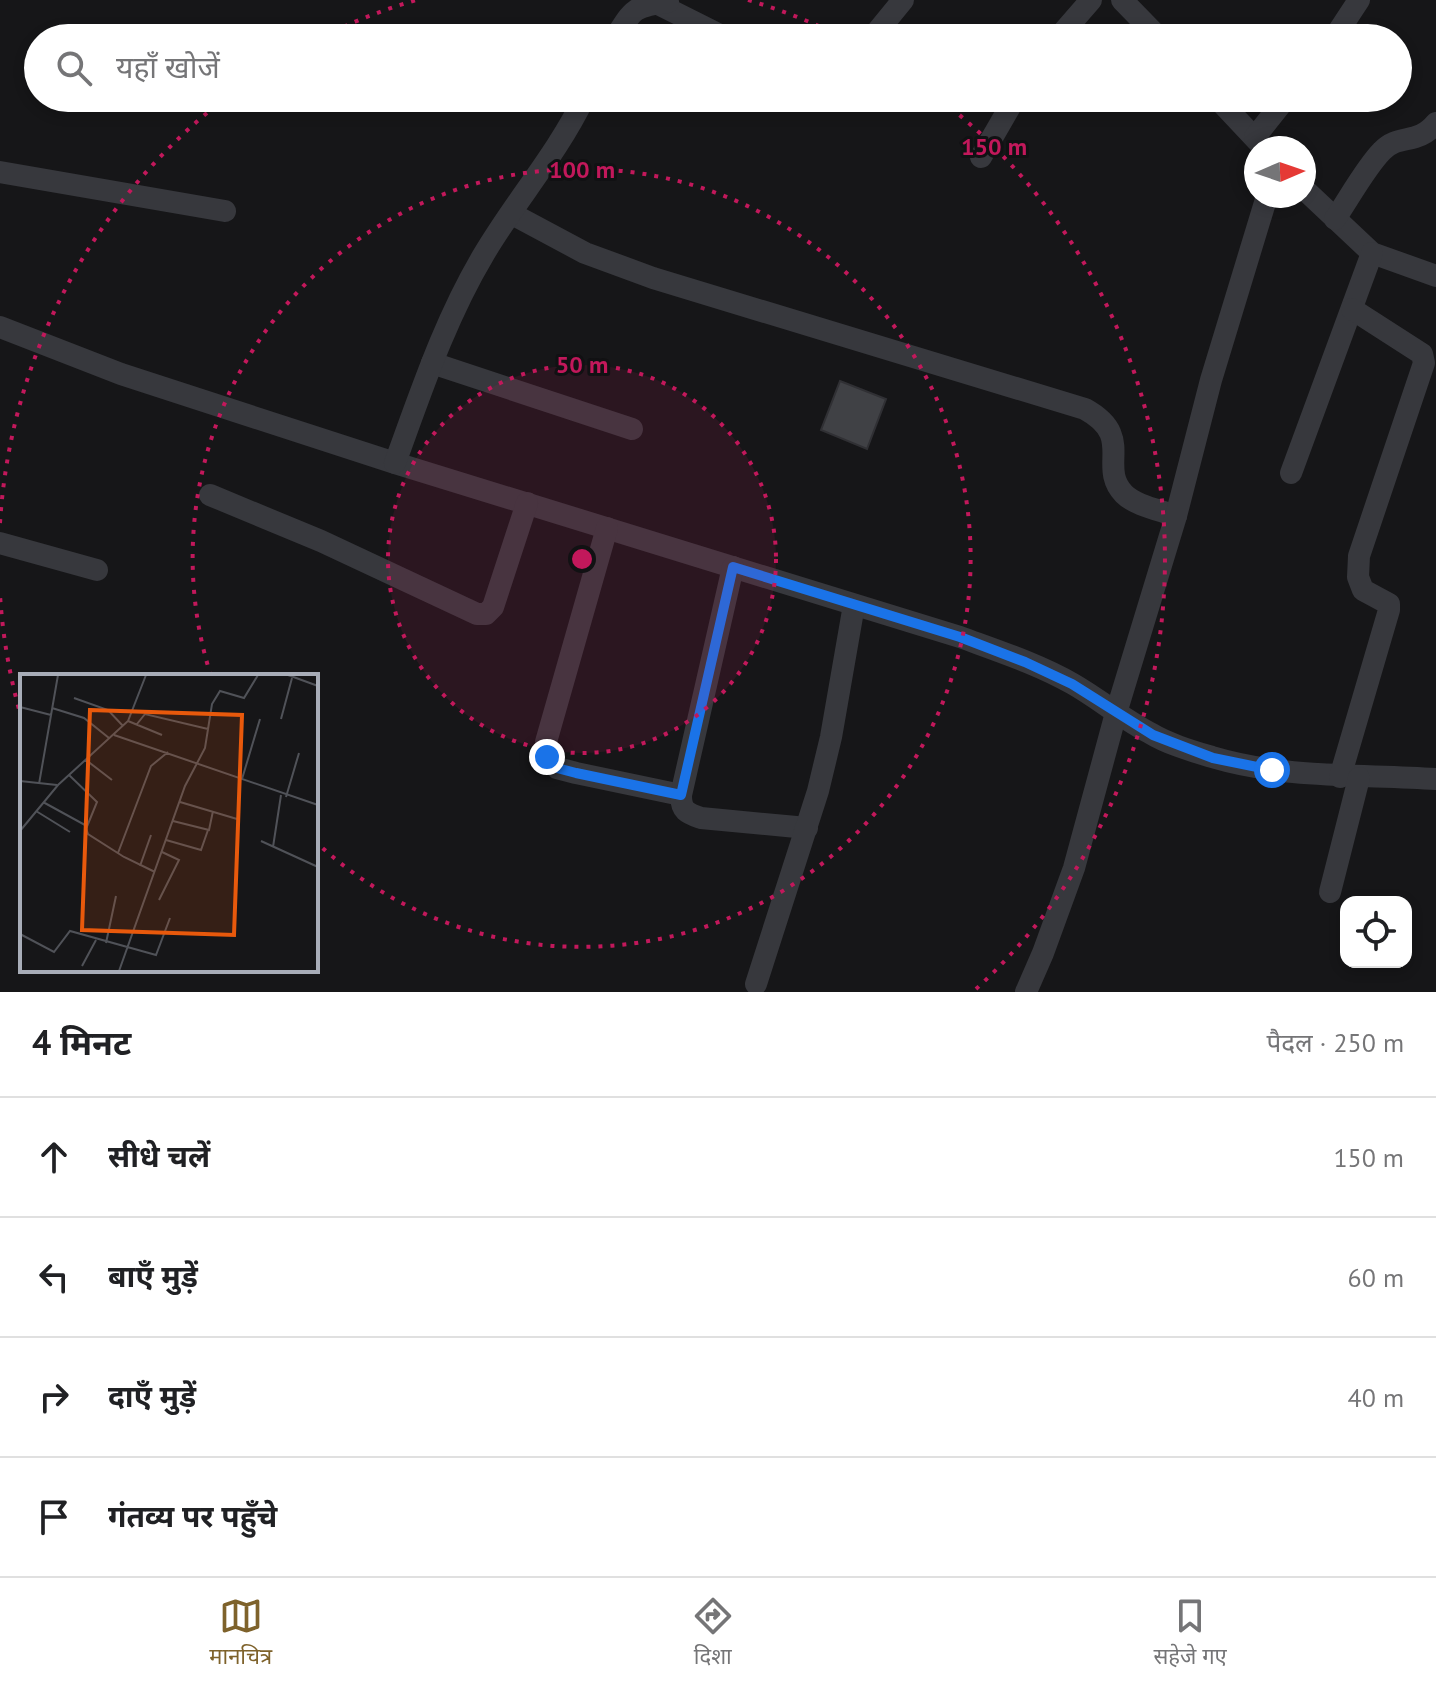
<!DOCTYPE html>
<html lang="hi">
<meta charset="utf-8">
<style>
:root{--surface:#fff;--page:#f2f2f2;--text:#202124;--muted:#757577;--line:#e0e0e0;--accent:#7e622b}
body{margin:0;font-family:"PT Sans","Noto Sans Devanagari",sans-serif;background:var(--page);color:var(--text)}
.controls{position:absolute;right:24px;bottom:24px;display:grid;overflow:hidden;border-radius:16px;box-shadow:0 4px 12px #0003}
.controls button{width:72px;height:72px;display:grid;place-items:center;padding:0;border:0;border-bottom:2px solid var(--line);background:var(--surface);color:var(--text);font:40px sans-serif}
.compass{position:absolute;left:1244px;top:136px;width:72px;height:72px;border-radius:50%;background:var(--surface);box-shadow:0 4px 12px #0003;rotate:88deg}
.stop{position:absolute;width:24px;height:24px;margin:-18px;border:6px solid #1a73e8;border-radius:50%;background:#fff}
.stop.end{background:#1a73e8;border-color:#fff;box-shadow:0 2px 8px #0008}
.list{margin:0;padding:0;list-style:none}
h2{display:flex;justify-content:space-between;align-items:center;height:104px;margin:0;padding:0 32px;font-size:34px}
h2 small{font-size:26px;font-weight:400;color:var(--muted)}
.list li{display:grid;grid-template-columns:52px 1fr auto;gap:24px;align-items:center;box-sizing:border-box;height:120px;padding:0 32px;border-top:2px solid var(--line)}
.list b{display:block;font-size:30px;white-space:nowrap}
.list em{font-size:26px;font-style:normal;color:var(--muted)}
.icon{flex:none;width:44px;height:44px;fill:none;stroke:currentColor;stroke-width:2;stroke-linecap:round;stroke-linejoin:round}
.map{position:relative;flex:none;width:1436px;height:992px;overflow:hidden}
.search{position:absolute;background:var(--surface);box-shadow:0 4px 12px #0003;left:24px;right:24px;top:24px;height:88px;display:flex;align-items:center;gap:20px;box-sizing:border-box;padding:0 28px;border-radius:44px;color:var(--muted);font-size:30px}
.sheet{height:584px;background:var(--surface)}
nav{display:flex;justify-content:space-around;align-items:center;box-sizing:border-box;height:112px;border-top:2px solid var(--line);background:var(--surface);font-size:22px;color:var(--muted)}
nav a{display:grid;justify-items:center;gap:4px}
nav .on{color:var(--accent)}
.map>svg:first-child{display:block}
</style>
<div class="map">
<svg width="1436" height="992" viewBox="0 0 1436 992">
<rect width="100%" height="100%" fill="#161618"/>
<!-- building -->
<path fill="#404145" stroke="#303034" stroke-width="2" d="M840 381 886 399 867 449 821 430Z"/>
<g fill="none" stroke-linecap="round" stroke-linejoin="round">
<!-- street -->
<g stroke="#37383d" stroke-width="22">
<path d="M1122 0 1159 38"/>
<path d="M656 3 726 38"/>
<path d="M615 38C633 9 634 6 668 2"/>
<path d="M872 38 903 0"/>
<path d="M1058 38 1091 0"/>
<path d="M1334 38 1359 0"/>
<path d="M1217 98 1264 148"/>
<path d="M1255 137 1286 98"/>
<path d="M981 157 1015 98"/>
<path d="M0 172 225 211"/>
<path d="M1304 189 1372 253 1436 276"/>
<path d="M512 214 585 253 653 278 1085 409C1136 437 1097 466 1124 494 1136 506 1160 510 1176 516"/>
<path d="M1335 219C1348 200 1366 167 1382 151 1399 133 1417 146 1436 123"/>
<path d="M0 327 121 374 395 463 960 637C998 651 1038 664 1073 684 1099 699 1123 719 1150 733 1168 744 1192 751 1212 757 1286 779 1361 774 1436 779"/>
<path d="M432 363 632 429"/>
<path d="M395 463C421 392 445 319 484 254 516 200 557 154 584 98"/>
<path d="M1291 473 1372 253"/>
<path d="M210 495 321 541 477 614H486L493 607 527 503"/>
<path d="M607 528 546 742 547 757 557 768 576 773 681 795"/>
<path d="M0 543 97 570"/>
<path d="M733 567 681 795C681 811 687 813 701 818L807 828"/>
<path d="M1340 777 1389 610V604L1363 590 1358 577 1359 556 1424 363 1422 354 1352 309"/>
<path d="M1330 892 1359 778"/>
<path d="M756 984 818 791 831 737 854 605"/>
<path d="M1026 992 1043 953 1074 868 1116 713 1176 516 1211 380 1267 196"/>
</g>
</g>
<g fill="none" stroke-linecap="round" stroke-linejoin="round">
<!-- route -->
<path stroke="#1a73e8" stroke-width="10" d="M547 757 557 768 576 773 681 795 733 567 960 637 1025 662 1072 684 1153 735 1213 758 1272 770"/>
</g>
<!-- distance rings -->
<circle cx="582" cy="559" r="194" fill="#c2185b" fill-opacity=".12"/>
<g fill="none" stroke="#c2185b" stroke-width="4" stroke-dasharray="4 8">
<circle cx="582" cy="559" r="194"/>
<path d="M211 676A389 389 0 1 1 317 843"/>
<path d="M22 720A583 583 0 0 1 0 595M0 523A583 583 0 0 1 223 100M322 37A583 583 0 0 1 416 0M748 0A583 583 0 0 1 842 37M941 100A583 583 0 0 1 976 989"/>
</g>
<!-- overview -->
<g transform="translate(20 674)">
<rect width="298" height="298" fill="#161618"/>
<path fill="none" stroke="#505258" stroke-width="2" d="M268 1 298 12M54 24 88 36 103 52M0 33 31 41M32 34 64 44 89 64M261 45 272 4M108 47 142 61M117 50 125 40 188 55M94 61 298 131M66 86 92 106M49 101 77 128 66 155M222 105 240 45M0 107 37 111M19 110 38 1M266 123 279 79M23 128 65 151 68 160 104 183 135 198M160 128 217 145M16 137 50 158M153 147 189 156 193 137M0 157 38 111 108 47 126 1M146 166 181 176 188 156M241 167 298 193M253 173 261 121M98 179 131 92 148 78M120 192 131 161M139 226 159 186 142 178M0 260 34 278 50 257 136 281 150 244M86 269 96 222M62 292 76 266M99 297 165 112 185 74 192 30 200 17 224 24 238 1"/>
<path fill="#e8590c" fill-opacity="0.15" stroke="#e8590c" stroke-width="4" d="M70 36 222 41 214 261 62 256Z"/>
<rect width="298" height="298" fill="none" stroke="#a8adb8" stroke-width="4"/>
</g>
<circle cx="582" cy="559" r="12" fill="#c2185b" stroke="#111113" stroke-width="4"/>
<g font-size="24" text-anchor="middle" font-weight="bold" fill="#c2185b" stroke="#111113" stroke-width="6" stroke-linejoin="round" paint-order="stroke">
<text x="994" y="155">150 m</text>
<text x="582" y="178">100 m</text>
<text x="582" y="373">50 m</text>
</g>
</svg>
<div class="controls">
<button><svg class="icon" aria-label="locate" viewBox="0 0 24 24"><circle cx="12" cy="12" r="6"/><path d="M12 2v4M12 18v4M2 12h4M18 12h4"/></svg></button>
</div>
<svg class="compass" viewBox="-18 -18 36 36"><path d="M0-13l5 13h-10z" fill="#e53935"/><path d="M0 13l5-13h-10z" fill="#757577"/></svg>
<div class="stop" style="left:1272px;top:770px"></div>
<div class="stop end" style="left:547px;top:757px"></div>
<div class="search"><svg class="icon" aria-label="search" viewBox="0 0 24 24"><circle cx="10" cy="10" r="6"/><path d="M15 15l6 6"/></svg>यहाँ खोजें</div>
</div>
<section class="sheet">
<h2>4 मिनट<small>पैदल · 250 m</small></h2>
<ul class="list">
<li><svg class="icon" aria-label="ahead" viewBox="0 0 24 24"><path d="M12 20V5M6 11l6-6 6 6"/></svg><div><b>सीधे चलें</b></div><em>150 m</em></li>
<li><svg class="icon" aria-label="left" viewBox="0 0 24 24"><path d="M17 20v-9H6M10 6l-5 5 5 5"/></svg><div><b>बाएँ मुड़ें</b></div><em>60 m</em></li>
<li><svg class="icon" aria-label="right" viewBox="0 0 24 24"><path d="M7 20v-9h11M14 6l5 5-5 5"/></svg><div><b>दाएँ मुड़ें</b></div><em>40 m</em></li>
<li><svg class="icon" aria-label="arrive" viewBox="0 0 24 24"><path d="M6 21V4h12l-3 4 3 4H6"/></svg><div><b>गंतव्य पर पहुँचे</b></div></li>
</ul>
</section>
<nav>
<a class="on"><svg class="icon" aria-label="map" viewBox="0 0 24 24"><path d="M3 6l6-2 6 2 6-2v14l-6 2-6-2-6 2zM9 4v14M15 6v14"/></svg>मानचित्र</a>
<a><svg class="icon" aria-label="directions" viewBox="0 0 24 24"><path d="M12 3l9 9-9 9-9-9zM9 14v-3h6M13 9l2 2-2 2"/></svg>दिशा</a>
<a><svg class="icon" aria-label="saved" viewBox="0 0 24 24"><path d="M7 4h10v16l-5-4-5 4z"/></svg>सहेजे गए</a>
</nav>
